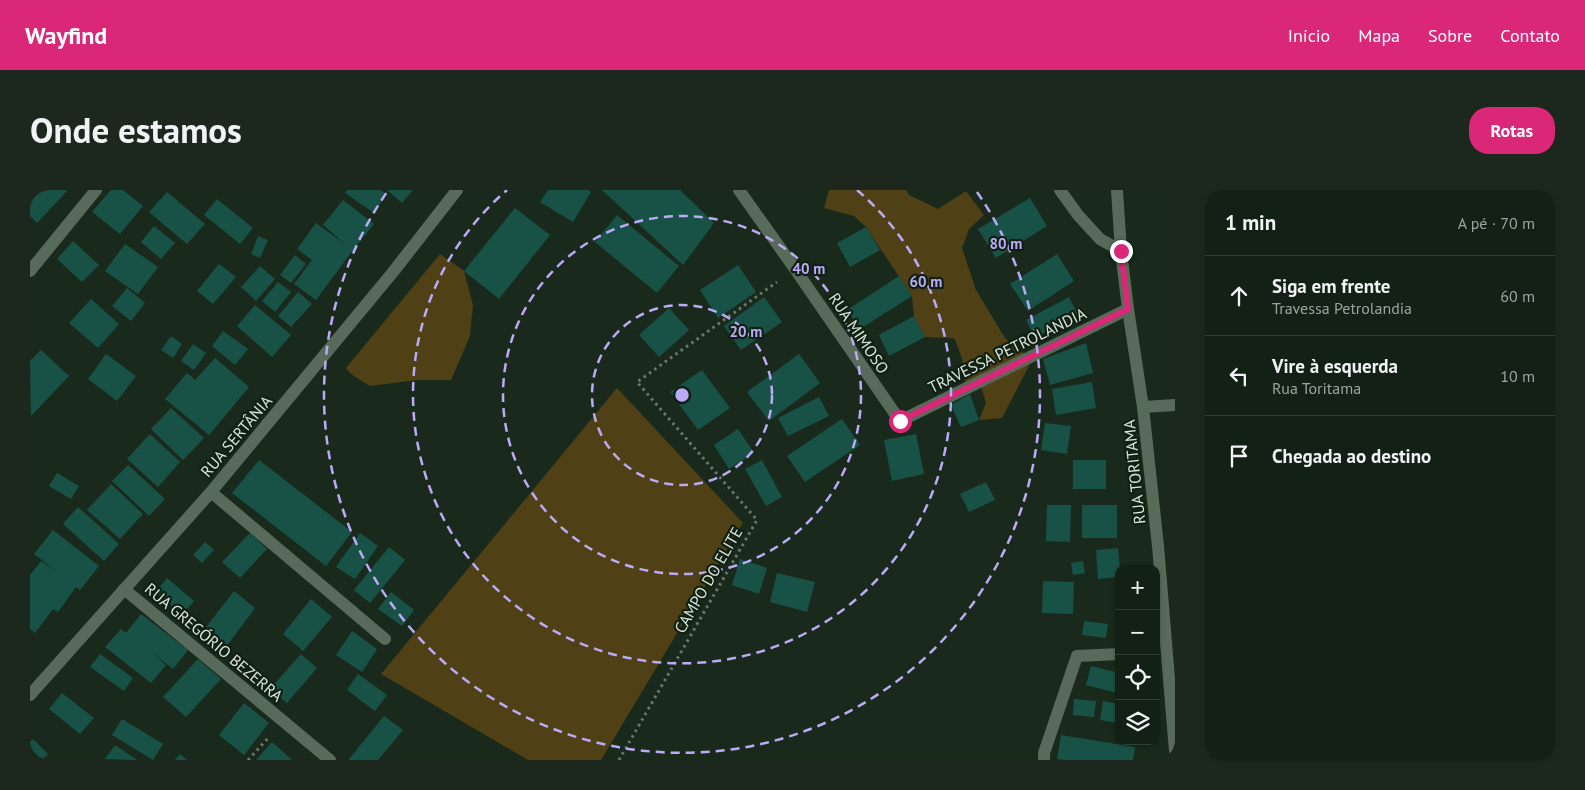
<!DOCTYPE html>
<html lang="pt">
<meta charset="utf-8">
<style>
:root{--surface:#132015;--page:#1c281e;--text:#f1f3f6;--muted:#9da3a0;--line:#323e34;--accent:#db2777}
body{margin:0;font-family:"PT Sans",sans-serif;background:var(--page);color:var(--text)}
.controls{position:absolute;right:15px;bottom:15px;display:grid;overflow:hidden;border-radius:10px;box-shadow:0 1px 4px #0004}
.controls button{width:45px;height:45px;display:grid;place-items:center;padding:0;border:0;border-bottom:1px solid var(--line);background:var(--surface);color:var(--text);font:25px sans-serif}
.stop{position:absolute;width:15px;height:15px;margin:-11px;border:4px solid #db2777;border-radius:50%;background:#fff}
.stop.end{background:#db2777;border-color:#fff;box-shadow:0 1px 5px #0008}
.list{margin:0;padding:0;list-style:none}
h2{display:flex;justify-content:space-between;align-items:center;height:65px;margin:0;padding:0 20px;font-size:21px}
h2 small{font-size:16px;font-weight:400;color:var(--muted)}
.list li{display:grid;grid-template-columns:32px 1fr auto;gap:15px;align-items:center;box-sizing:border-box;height:80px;padding:0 20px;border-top:1px solid var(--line)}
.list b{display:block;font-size:19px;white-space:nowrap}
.list p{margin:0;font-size:16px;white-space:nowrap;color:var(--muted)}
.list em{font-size:16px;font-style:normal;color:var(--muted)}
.icon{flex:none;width:28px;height:28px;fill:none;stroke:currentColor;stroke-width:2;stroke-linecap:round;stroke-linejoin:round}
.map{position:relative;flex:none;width:1145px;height:570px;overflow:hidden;border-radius:20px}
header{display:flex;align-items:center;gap:30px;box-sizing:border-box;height:70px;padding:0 25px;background:var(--accent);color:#fff}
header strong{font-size:24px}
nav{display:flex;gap:28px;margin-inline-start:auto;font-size:18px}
.intro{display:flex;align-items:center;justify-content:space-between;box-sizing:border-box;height:120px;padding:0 30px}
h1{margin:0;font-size:35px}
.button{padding:12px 22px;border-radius:20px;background:var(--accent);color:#fff;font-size:18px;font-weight:700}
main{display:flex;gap:30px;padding:0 30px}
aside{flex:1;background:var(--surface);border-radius:20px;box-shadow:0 1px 4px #0004}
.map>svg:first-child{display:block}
</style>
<header>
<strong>Wayfind</strong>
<nav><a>Início</a><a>Mapa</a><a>Sobre</a><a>Contato</a></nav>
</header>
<div class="intro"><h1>Onde estamos</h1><a class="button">Rotas</a></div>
<main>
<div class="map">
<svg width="1145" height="570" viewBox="0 0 1145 570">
<rect width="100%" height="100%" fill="#192a1c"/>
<!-- green -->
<g fill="#4f4015">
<path d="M799 0H876L879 5 908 19 936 1 954 25 939 39 932 58 946 100 975 148 1002 170 972 228 949 230 956 213 950 193H935C935 176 931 163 924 148L895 147 884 126 882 106 836 37 824 26 794 18Z"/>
<path d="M410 64 434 81 443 115 440 146 421 190H387L340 196 321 184 316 178Z"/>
<path d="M587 198 713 333 571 570H498L351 484Z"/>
</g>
<!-- building -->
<g fill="#185246">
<path d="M0 0H35L37 1 7 33 0 26Z"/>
<path d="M81 0H93L113 16 90 44 62 22Z"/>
<path d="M317 0H350L357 4 344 23 315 3Z"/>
<path d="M357 0H383L372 13Z"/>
<path d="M518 0H558L561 2 543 32 510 12Z"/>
<path d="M572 0H650L684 33 653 75Z"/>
<path d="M137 2 175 34 157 54 119 22Z"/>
<path d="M1000 8 1017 36 966 68 948 39Z"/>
<path d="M187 9 223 38 210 54 174 25Z"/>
<path d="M313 10 344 34 323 60 286 110 264 94 282 70 267 59 286 33 316 55 293 35Z"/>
<path d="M485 18 520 45 469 109 434 81Z"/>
<path d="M587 25 649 76 627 103 565 52Z"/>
<path d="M124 36 145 53 131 69 111 52Z"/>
<path d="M836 37 850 60 820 77 807 53Z"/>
<path d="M228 46 238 50 230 68 221 64Z"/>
<path d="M43 51 69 75 52 92 27 69Z"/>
<path d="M95 54 128 77 108 104 75 81Z"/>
<path d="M1027 64 1044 91 998 121 980 94Z"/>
<path d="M265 65 276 74 261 93 250 85Z"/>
<path d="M189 74 206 87 183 114 167 101Z"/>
<path d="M708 75 726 102 688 128 670 100Z"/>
<path d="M230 76 245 89 226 111 211 97Z"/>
<path d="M869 86 882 106 830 139 817 120Z"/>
<path d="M248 92 261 102 245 122 232 111Z"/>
<path d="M97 98 115 113 101 131 82 116Z"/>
<path d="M268 102 282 114 261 137 248 126Z"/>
<path d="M734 107 752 132 711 160 694 136Z"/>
<path d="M1039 107 1048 125 1005 148 996 130Z"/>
<path d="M61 109 89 134 68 158 39 133Z"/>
<path d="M225 115 261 145 242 167 207 136Z"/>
<path d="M639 118 659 140 629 167 609 145Z"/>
<path d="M884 126 895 147 859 166 849 145Z"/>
<path d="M193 141 218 159 205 175 182 156Z"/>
<path d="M141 146 152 154 143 168 131 160Z"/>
<path d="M1056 153 1063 183 1020 195 1013 169Z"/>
<path d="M163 154 176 163 164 180 151 171Z"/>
<path d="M11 160 39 186 1 226 0 171Z"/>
<path d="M76 164 106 186 87 211 58 189Z"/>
<path d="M769 164 790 193 739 231 717 202Z"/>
<path d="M185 168 219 197 179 245 135 209 157 183 165 190Z"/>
<path d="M672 180 700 218 668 240 640 202Z"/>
<path d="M1062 192 1066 218 1026 225 1022 199Z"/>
<path d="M940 204 949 230 931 237 921 215Z"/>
<path d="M789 207 799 226 758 246 748 228Z"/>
<path d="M141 218 174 248 153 270 121 239Z"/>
<path d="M812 229 830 255 775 292 757 266Z"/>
<path d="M1015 233 1041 236 1037 264 1011 260Z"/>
<path d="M708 239 724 263 699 279 684 255Z"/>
<path d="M120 244 150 272 128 297 97 269Z"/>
<path d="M886 244 894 284 862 291 854 250Z"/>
<path d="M229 270 322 342 296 376 202 303Z"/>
<path d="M732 270 752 307 736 316 715 279Z"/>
<rect x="1043" y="270" width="33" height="29"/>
<path d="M98 275 135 309 119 326 82 291Z"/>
<path d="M27 283 49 296 41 309 19 296Z"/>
<path d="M956 292 965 310 939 322 930 304Z"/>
<path d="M81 294 113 324 90 349 57 320Z"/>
<path d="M1017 315H1041L1040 352 1016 351Z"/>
<rect x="1052" y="315" width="35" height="33"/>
<path d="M48 317 89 354 74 371 33 334Z"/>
<path d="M23 340 69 376 50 400 46 397 28 422 23 419 5 443 0 439V385L11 371 29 383 4 364Z"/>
<path d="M220 343 237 359 210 388 192 372Z"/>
<path d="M330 343 348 356 325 389 306 377Z"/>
<path d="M175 352 184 360 172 373 163 365Z"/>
<path d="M359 357 375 370 340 413 324 400Z"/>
<path d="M1088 358 1090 379 1089 387 1068 389 1066 360Z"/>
<path d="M710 369 737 378 729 404 702 395Z"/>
<path d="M1053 371 1055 383 1043 385 1041 373Z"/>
<path d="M747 383 785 392 777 422 740 412Z"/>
<path d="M137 388 164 411 152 425 125 402Z"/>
<path d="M1013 391 1044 392 1043 424 1012 423Z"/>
<path d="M204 401 225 418 196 457 174 440Z"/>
<path d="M361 402 384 420 372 436 348 419Z"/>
<path d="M281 409 302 427 273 461 253 444Z"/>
<path d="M111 424 158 460 143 479 120 461 136 475 121 493 75 457 91 439 96 443Z"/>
<path d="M1054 431 1078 434 1076 448 1052 445Z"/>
<path d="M322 441 347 459 332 482 306 465Z"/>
<path d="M70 464 103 488 94 501 60 477Z"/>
<path d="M271 464 287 478 257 513 240 499Z"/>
<path d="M168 469 191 489 156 527 133 507Z"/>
<path d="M1061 476 1089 483 1087 503 1056 495Z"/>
<path d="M328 484 357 505 345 521 317 500Z"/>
<path d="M32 503 64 528 50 544 19 519Z"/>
<path d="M1044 509 1066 511 1064 527 1043 525Z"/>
<path d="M1073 511 1089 514V533L1070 530Z"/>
<path d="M214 513 239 533 214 565 189 545Z"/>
<path d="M354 526 373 540 348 570H320L319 569Z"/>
<path d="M92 529 133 554 123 570 82 545Z"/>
<path d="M1031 545 1105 557 1103 570H1035L1027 569Z"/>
<path d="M3 549 18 564 12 570H0V552Z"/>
<path d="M242 552 262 570H226Z"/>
<path d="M85 555 107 570 75 569Z"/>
<path d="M150 564 157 570H145Z"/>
</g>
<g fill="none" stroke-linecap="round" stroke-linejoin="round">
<!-- path -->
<g stroke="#6b796d" stroke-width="3" stroke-dasharray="2.5 4" stroke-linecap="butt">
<path d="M218 570 240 546"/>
<path d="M589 570 727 330 607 192 747 92"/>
</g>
<!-- minor -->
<g stroke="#586b5a" stroke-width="12">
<path d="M709 0 765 79 870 231 1098 119"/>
<path d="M1030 0 1048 25 1070 49 1091 61"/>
<path d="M1087 0 1091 61 1098 119 1113 217 1128 356 1145 561"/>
<path d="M0 81 66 0"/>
<path d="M1113 217 1145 215"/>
<path d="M181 302 355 449"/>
<path d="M94 399 300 570"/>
<path d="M0 505 181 302 363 82 427 0"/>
<path d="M1014 570V563L1047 466 1089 464"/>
</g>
</g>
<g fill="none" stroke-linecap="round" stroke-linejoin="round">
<!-- route -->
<path stroke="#db2777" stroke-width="6" d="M870 231 1098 119 1091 61"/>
</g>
<!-- distance rings -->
<g fill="none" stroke="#bbaaf6" stroke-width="2.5" stroke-dasharray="9 6">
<circle cx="652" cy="205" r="90"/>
<circle cx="652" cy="205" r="179"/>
<path d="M827 0A269 269 0 1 1 477 0"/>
<path d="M947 2A358 358 0 1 1 357 2"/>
</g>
<g text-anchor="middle" stroke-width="4.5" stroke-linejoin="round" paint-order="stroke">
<!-- street labels -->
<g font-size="16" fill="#dae5db" stroke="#102012">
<text transform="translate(829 143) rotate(56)" y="6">RUA MIMOSO</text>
<text transform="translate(977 160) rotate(-26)" y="6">TRAVESSA PETROLANDIA</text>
<text transform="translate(206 246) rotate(-50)" y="6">RUA SERTÂNIA</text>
<text transform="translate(1104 282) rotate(-96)" y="6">RUA TORITAMA</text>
<text transform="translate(678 390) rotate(-60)" y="6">CAMPO DO ELITE</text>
<text transform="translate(184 452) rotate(40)" y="6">RUA GREGÓRIO BEZERRA</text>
</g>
</g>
<circle cx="652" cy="205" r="8" fill="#bbaaf6" stroke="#102012" stroke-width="2.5"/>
<g font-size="15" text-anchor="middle" font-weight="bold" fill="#bbaaf6" stroke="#102012" stroke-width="4.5" stroke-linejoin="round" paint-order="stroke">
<text x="976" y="59">80 m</text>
<text x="779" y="84">40 m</text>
<text x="896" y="97">60 m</text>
<text x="716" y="147">20 m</text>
</g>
</svg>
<div class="controls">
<button>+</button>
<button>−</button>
<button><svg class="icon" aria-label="locate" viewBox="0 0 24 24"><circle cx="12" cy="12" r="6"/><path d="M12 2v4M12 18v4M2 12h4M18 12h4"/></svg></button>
<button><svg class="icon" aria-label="layers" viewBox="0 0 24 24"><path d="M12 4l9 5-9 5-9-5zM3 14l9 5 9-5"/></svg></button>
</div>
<div class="stop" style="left:870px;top:231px"></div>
<div class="stop end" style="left:1091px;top:61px"></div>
</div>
<aside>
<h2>1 min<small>A pé · 70 m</small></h2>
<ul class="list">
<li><svg class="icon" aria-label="ahead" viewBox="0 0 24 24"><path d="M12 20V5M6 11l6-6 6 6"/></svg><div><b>Siga em frente</b><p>Travessa Petrolandia</p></div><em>60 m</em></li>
<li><svg class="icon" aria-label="left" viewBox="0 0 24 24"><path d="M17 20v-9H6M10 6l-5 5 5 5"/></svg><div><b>Vire à esquerda</b><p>Rua Toritama</p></div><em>10 m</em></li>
<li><svg class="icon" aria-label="arrive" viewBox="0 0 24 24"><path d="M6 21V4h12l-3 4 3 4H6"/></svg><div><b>Chegada ao destino</b></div></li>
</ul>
</aside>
</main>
